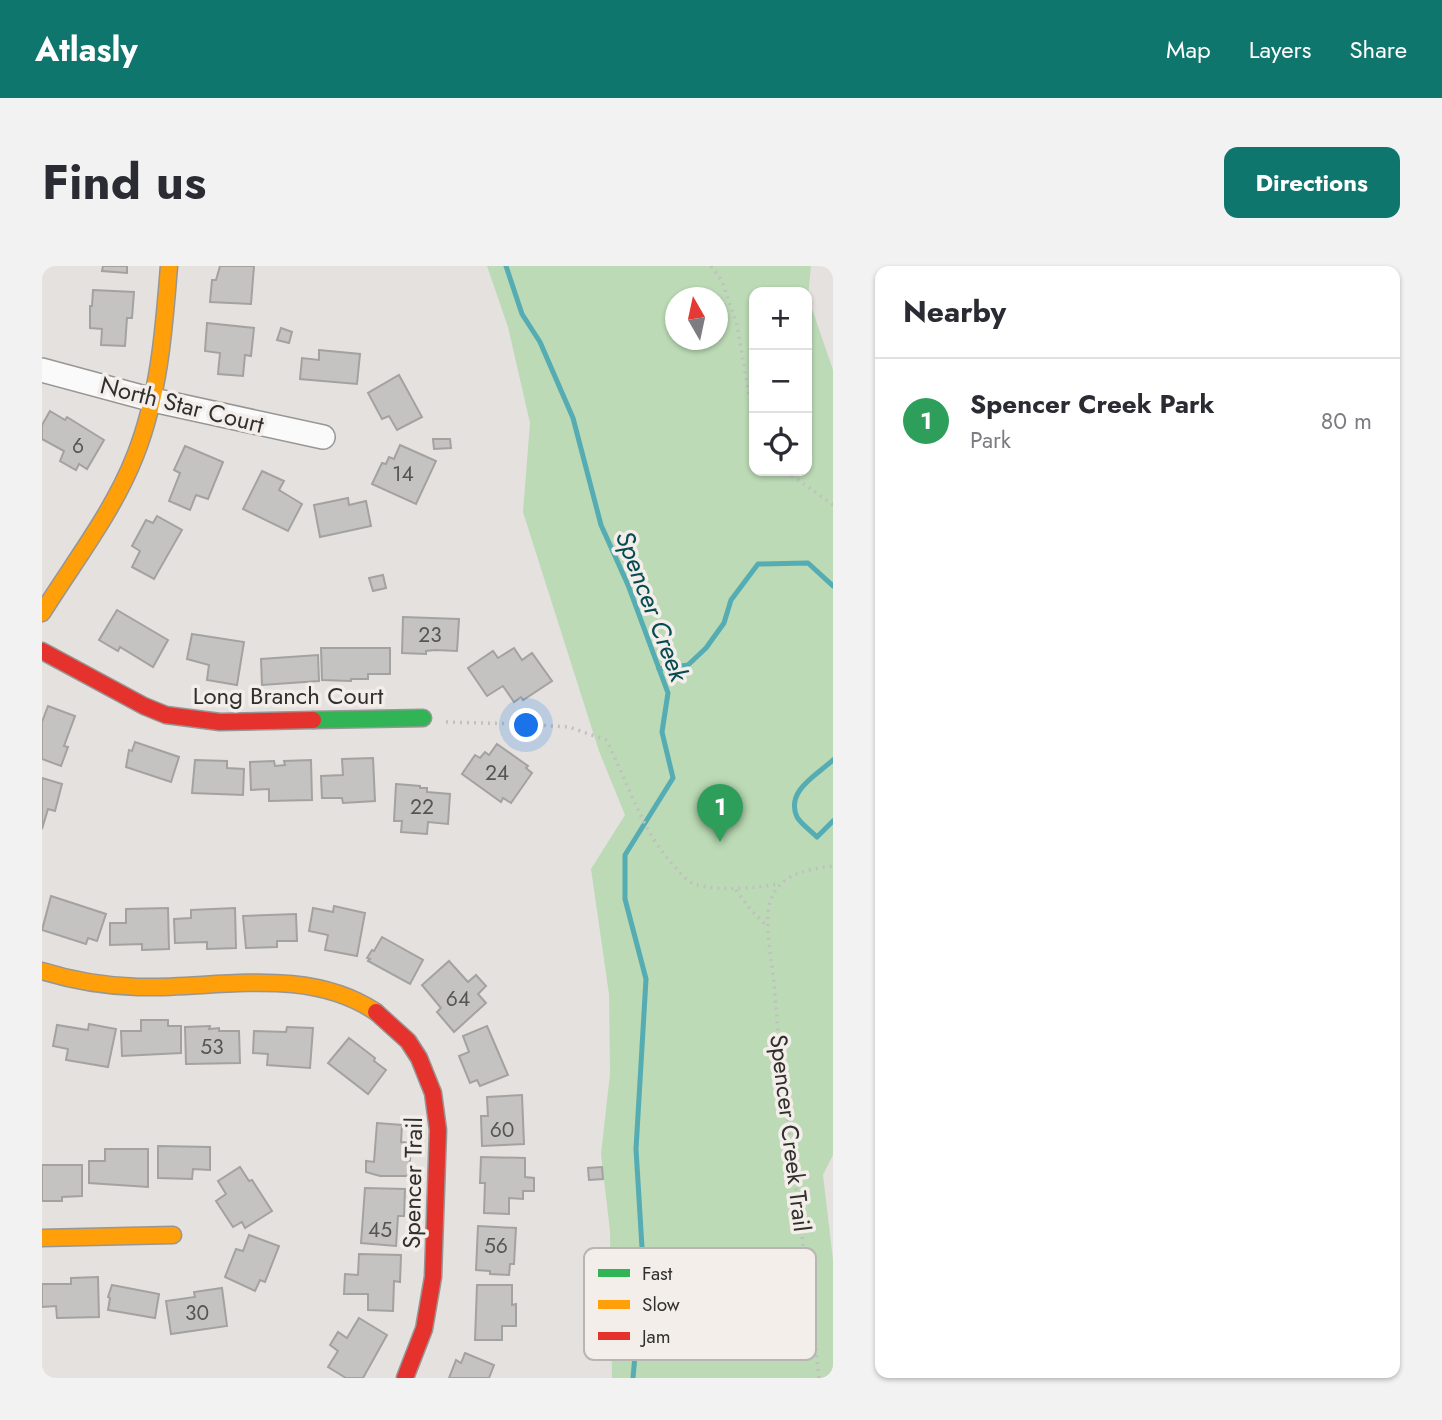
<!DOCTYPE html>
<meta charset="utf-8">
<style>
:root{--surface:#fff;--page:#f2f2f3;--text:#2b2b33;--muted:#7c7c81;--line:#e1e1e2;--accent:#0f766e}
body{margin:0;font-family:Jost,sans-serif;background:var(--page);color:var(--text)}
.controls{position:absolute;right:21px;top:21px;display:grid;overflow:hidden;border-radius:14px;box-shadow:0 2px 5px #0004}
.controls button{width:63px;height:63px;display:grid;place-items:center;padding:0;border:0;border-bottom:2px solid var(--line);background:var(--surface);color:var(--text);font:35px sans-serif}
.compass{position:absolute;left:623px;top:21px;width:63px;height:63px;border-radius:50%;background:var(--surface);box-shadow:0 2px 5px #0004;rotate:351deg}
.you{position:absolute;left:485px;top:460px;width:24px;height:24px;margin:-18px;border:5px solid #fff;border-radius:50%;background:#1a73e8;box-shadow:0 0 0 10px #1a73e833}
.badge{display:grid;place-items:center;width:46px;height:46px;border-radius:50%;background:var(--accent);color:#fff;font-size:23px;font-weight:700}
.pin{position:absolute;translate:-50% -58px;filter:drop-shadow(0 2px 4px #0008)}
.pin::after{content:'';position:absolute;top:37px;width:24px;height:21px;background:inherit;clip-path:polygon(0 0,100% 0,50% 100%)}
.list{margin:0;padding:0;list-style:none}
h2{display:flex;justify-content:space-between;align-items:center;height:91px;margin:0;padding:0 28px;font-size:30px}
h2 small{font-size:23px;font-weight:400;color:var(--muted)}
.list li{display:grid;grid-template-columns:46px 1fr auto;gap:21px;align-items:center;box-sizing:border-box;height:126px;padding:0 28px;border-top:2px solid var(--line)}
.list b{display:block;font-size:26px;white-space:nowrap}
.list p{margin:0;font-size:23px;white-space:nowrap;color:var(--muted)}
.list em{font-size:23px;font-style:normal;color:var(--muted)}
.icon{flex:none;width:38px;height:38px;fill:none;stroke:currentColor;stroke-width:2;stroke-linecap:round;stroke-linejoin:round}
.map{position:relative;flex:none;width:791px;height:1112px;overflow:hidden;border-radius:14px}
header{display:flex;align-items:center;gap:42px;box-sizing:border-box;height:98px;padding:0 35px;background:var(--accent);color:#fff}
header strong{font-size:33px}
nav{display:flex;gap:38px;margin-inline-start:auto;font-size:24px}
.intro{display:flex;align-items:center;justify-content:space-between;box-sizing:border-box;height:168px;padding:0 42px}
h1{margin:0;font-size:49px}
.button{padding:18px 32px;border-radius:14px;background:var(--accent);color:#fff;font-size:24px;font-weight:700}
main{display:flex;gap:42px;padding:0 42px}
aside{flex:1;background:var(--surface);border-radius:14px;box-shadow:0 2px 5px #0004}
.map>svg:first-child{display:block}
</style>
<header>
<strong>Atlasly</strong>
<nav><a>Map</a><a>Layers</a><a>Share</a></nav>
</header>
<div class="intro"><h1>Find us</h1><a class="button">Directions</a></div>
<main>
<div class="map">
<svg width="791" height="1112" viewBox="0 0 791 1112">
<rect width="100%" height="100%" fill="#e4e1df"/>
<!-- green -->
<path fill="#bbdab5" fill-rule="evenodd" d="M445 0H769L766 31 791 104V889L781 909 791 994V1112H570L568 965 559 888 568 808 567 728 549 603 583 549 557 485 481 246 488 157 466 61ZM712 26H765V205H712ZM634 32H676V74H634Z"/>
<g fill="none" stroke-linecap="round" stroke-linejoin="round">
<!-- stream -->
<g stroke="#55acb3" stroke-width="5">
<path d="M464 0 480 48 498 76 531 152 559 259 586 319 626 427 620 466 631 512 583 589V633L604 713 594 883 601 998 591 1112"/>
<path d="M617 403 646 399 664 382 682 357 689 334 716 298 766 297 791 320"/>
<path d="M791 494C775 509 743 525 755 551 759 558 769 565 775 571L791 555"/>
</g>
</g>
<!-- building -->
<g fill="#c5c3c1" stroke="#a4a2a0" stroke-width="2">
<path d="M61 0H85V7L60 5Z"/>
<path d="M178 0H212L209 38 168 36 170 14H174Z"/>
<path d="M51 24 92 26 90 52H85L83 80 59 79 60 63 48 62V40H50Z"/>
<path d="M165 57 212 62 209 90 203 89 201 110 176 108 178 87 163 85Z"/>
<path d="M239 62 250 66 247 77 235 74Z"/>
<path d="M277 84 318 88 315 118 258 113 260 92 277 94Z"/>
<path d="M357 109 380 151 355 164 347 150 340 153 326 127Z"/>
<path d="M8 145 23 154 25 151 62 174 45 203 37 198 34 204 18 195 22 185 0 173V159Z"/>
<path d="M391 173H408L409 182 392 183Z"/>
<path d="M358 179 394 195 374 238 330 218 340 197 344 198 347 191 352 193Z"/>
<path d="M143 180 181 196 166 233 154 229 148 244 127 235 138 207 132 204Z"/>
<path d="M220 205 242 215 237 224 260 238 246 265 201 243Z"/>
<path d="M306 232 307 239 324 235 329 260 278 271 272 239Z"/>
<path d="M115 250 140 264 112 313 90 301 98 285 90 280 104 254 111 257Z"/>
<path d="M341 309 344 322 331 325 327 312Z"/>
<path d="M75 344 126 374 111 401 78 381 76 385 57 374Z"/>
<path d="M361 351 417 353 415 385 393 384 384 385V388L360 387Z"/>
<path d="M150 368 202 376 195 419 165 414 167 399 145 393Z"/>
<path d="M279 382H348V408H326V413H309V415L280 414Z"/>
<path d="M472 382 480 394 490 387 510 415 481 434 479 431 472 436 461 420 445 430 426 402 451 385 456 392Z"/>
<path d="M276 389 277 415 220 419 219 393Z"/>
<path d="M6 440 33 450 22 480 26 481 19 500 0 493V456Z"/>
<path d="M93 476 137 491 129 516 84 501 87 484 90 485Z"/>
<path d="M455 478 486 500 484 502 490 507 469 537 461 532 459 536 420 508 433 489 438 492 443 486 447 489Z"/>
<path d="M331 492 333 535 301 537 300 532H280L279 510 301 509 300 493Z"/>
<path d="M153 494 185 495V502L202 503 201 529 150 527Z"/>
<path d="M269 494 270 534 227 535V523L209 524 208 496 232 495 233 500 243 499 242 495Z"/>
<path d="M0 512 20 518 13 545 6 543 0 563Z"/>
<path d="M354 518 378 520V522H385V526L408 528 406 558 386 556 385 568 359 566 360 555H352Z"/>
<path d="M9 630 64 648 55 675 46 672 44 678 0 664Z"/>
<path d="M292 640 323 647 315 690 283 684 286 669 267 665 271 642 291 646Z"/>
<path d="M126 642 127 683 100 684V678L68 679V657H84V643Z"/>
<path d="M193 642 194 682 165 683V676L133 677 132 653 149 652V644Z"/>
<path d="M254 648 255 675H235V681L204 682 201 650Z"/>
<path d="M340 671 381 694 368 718 326 695 328 693 325 692 330 684 332 685Z"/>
<path d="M407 695 426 716 434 709 444 720 436 728 444 737 412 766 395 746 399 742 380 719Z"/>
<path d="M99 754H126V760H139V787L80 790 79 765H99Z"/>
<path d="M47 758 74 763 66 801 24 794 26 783 11 780 15 759 46 764Z"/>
<path d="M168 760 167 763 177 762V765H197L198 797 144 798 143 761Z"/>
<path d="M445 760 466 809 438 820 435 814 428 817 417 790 427 786 421 770Z"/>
<path d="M245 761 271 762 268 802 225 799 226 788 211 787 212 765 244 766Z"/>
<path d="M307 772 333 792 332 795 344 804 326 828 286 797Z"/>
<path d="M480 829 482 878 440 880 439 850H446L445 831Z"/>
<path d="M335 857 360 859 359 876 369 877 367 910H338L324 906V895L332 896Z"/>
<path d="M116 880 168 881V904L151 903 150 913 116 912Z"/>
<path d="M63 883H106V921L47 917V895H63Z"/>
<path d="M439 891 483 892V911L492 912V925H481V933L467 932V948L442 947 443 917H438Z"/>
<path d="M0 899H40V930L20 931V935H0Z"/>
<path d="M198 901 207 915 210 914 230 945 203 962 200 956 191 961 174 935 184 928 176 915Z"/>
<path d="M560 901 561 913 547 914 546 902Z"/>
<path d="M323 922 363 923 362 950H356L354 980 319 977Z"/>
<path d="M436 960 474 962 472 998H468L467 1009 448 1008V1005L434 1004Z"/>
<path d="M207 969 237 980 223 1016 218 1014 213 1025 183 1011 194 983 201 985Z"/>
<path d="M317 988 359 989 358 1016 352 1015 351 1045 326 1044V1028H302L303 1008 316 1009Z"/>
<path d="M56 1011 57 1051 15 1052 14 1040 0 1041V1018H29V1012Z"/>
<path d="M70 1019 117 1028 113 1052 66 1044 68 1032 66 1031Z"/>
<path d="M435 1019H470V1039L474 1038V1060H460V1074H433Z"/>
<path d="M180 1022 185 1060 129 1068 124 1035 153 1031 152 1026Z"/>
<path d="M317 1052 345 1069 321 1112H304L286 1101 296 1085 288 1079 296 1066 305 1072Z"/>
<path d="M423 1087 452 1099 447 1112H407L414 1094 419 1097Z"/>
</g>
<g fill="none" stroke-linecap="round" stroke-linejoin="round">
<defs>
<path id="street" d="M0 104 111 134 281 171"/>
<path id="fast" d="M271 454 381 452"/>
<g id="slow">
<path d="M0 347C32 296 71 246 93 190 117 130 122 64 127 0"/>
<path d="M0 705C32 715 63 720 96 721 174 723 264 699 334 746"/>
<path d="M0 972 131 969"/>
</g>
<g id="jam">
<path d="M0 385 102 440 124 449 178 456 271 454"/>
<path d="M334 746 366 775 377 792 391 827 396 864 391 1011 382 1063 363 1112"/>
</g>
</defs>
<!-- street casing -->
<use href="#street" stroke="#989694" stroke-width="26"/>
<!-- fast casing -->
<use href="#fast" stroke="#989694" stroke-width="19"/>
<!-- slow casing -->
<use href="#slow" stroke="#989694" stroke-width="19"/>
<!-- jam casing -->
<use href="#jam" stroke="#989694" stroke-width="19"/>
<!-- path -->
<g stroke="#c1c0bf" stroke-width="3.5" stroke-dasharray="2 5" stroke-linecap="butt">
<path d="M669 0 680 15 695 59 712 158"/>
<path d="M744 205 791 239"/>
<path d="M404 456 477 458 527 461 564 474C588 519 597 561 632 600 637 606 645 615 652 618 679 626 709 622 737 618"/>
<path d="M694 624 709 644 726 661"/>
<path d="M777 1112C763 980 742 849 732 717 730 695 721 653 729 633 739 607 767 603 791 600"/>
</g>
<!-- street -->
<use href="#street" stroke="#fbfafa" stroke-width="23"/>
<!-- fast -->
<use href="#fast" stroke="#30b455" stroke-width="16"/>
<!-- slow -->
<use href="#slow" stroke="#ff9f0a" stroke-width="16"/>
<!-- jam -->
<use href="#jam" stroke="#e5322d" stroke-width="16"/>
</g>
<g text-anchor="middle" stroke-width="7" stroke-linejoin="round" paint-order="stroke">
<!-- number labels -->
<g font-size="21" fill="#565553">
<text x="36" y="187">6</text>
<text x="361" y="215">14</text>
<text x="388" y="376">23</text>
<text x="455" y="514">24</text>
<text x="380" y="548">22</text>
<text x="416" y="740">64</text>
<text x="170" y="788">53</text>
<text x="460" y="871">60</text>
<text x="338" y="971">45</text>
<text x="454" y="987">56</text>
<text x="155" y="1054">30</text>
</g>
<!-- street labels -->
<g font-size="24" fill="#31302e" stroke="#f3eeea">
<text transform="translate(140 139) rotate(14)" y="8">North Star Court</text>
<text x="246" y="438">Long Branch Court</text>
<text transform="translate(748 867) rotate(83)" y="8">Spencer Creek Trail</text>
<text transform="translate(371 917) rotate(-89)" y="8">Spencer Trail</text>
</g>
<!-- water labels -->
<g font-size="26" font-style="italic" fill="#064b51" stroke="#f3eeea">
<text transform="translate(610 340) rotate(69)" y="9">Spencer Creek</text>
</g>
</g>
<!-- legend -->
<rect x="542" y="982" width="232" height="112" rx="10" fill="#f3eeea" stroke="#b9b5b2" stroke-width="2"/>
<rect x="556" y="1003" width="32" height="8" fill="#30b455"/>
<rect x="556" y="1034" width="32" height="9" fill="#ff9f0a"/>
<rect x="556" y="1066" width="32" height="8" fill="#e5322d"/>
<g font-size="19" fill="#31302e">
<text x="600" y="1014">Fast</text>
<text x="600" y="1045">Slow</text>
<text x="600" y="1077">Jam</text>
</g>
</svg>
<div class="controls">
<button>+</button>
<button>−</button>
<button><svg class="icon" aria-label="locate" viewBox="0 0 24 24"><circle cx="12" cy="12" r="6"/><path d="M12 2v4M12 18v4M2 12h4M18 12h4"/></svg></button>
</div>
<svg class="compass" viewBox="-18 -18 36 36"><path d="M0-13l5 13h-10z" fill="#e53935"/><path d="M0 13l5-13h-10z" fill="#7c7c81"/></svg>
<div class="you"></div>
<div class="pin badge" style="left:678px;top:576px;background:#2e9e5b">1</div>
</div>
<aside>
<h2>Nearby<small></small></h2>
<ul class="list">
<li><span class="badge" style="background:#2e9e5b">1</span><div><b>Spencer Creek Park</b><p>Park</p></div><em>80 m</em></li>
</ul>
</aside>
</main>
